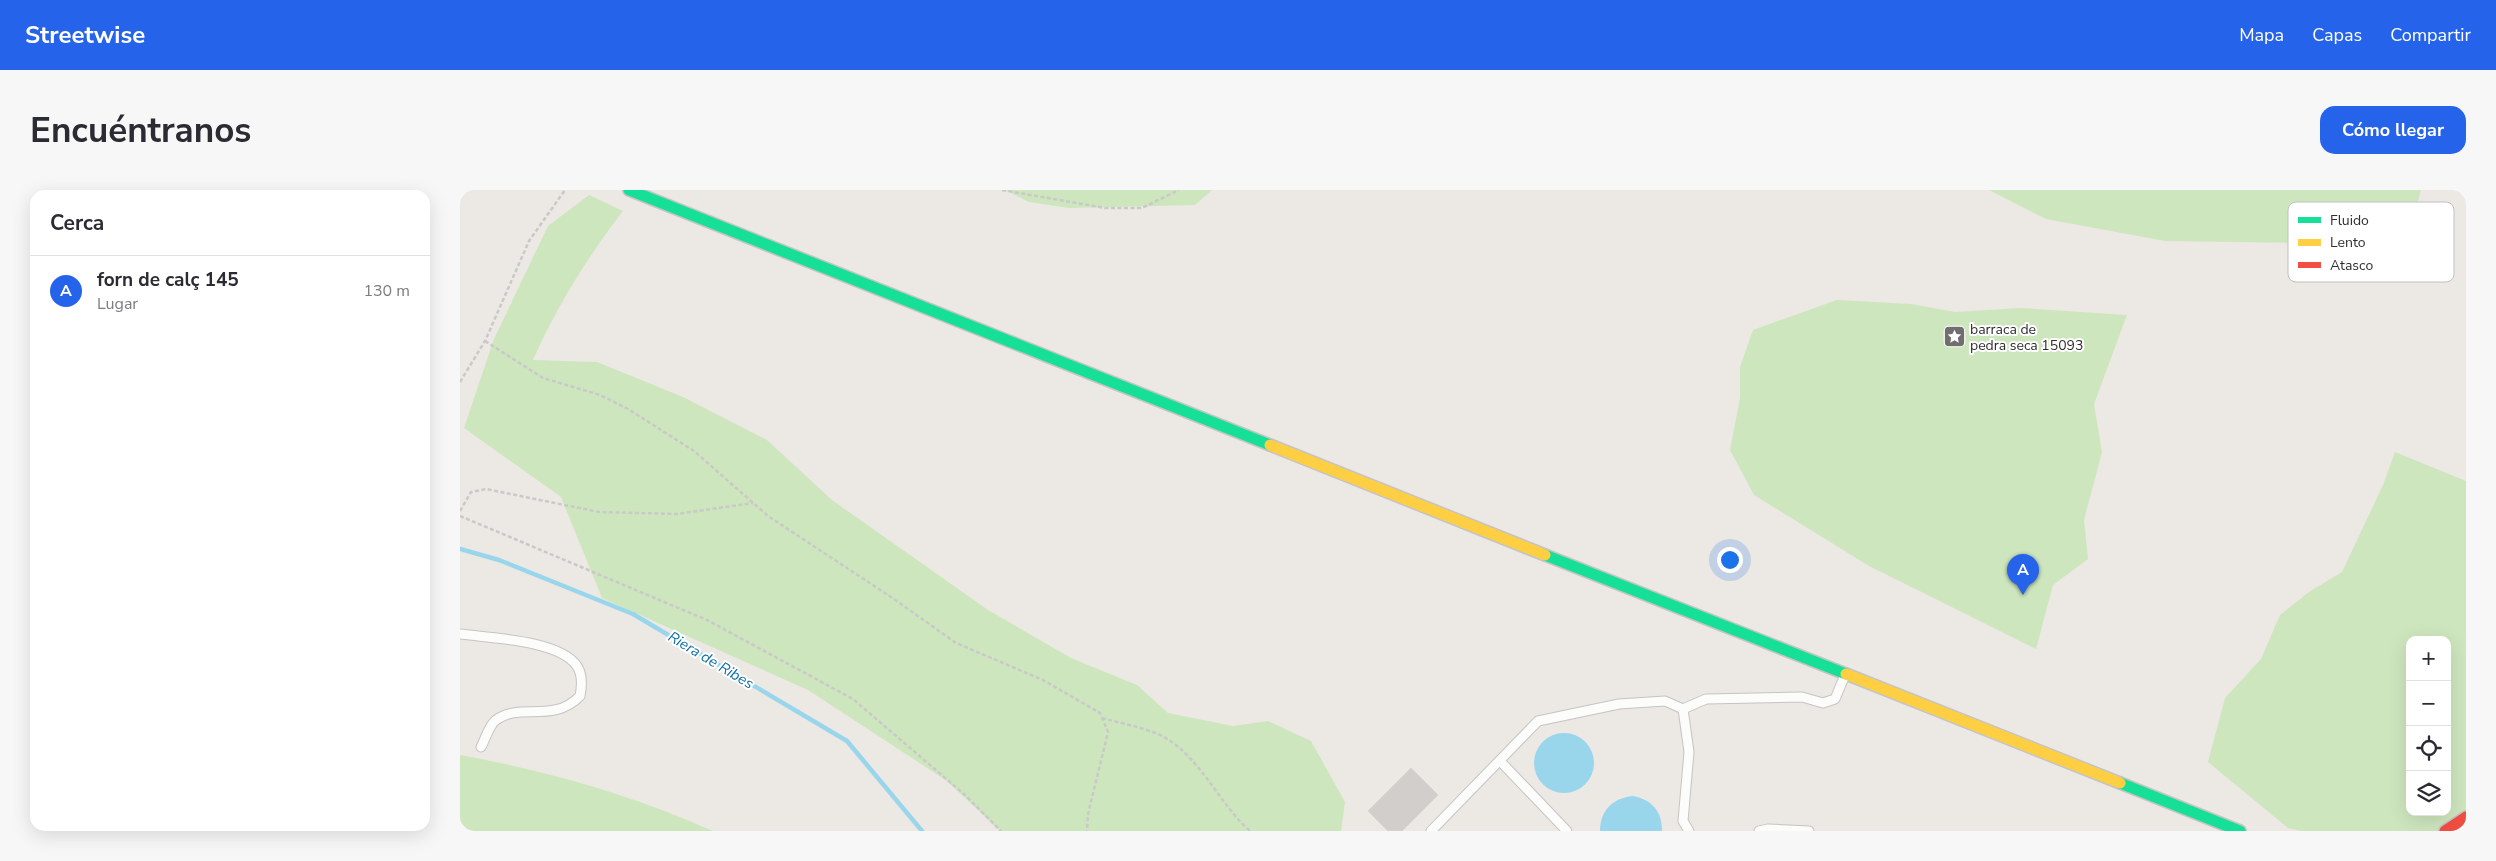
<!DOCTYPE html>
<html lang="es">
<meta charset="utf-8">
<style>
:root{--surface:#fff;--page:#f7f7f7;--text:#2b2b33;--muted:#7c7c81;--line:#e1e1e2;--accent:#2563eb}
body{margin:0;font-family:"Nunito Sans",sans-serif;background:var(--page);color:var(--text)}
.controls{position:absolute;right:15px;bottom:15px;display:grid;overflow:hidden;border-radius:10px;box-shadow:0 5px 20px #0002}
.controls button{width:45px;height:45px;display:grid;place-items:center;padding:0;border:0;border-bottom:1px solid var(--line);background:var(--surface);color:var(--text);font:25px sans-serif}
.you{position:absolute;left:1269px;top:369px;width:18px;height:18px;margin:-12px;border:4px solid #fff;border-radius:50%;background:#1a73e8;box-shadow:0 0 0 8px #1a73e833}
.badge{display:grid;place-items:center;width:32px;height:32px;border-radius:50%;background:var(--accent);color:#fff;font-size:16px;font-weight:700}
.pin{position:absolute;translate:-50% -41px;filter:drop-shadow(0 1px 2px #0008)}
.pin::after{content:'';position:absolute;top:26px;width:18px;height:15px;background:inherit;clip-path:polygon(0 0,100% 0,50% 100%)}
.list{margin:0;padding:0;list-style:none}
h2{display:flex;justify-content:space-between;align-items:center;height:65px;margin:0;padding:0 20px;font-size:21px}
h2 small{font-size:16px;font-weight:400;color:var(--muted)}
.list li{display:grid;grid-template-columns:32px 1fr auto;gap:15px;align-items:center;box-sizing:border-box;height:70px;padding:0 20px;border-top:1px solid var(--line)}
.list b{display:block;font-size:19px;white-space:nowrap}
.list p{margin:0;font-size:16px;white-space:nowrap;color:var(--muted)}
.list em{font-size:16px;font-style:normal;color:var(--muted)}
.icon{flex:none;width:28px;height:28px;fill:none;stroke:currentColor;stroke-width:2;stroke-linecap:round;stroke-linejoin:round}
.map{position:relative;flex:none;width:2006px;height:641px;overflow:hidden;border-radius:15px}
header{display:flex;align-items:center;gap:30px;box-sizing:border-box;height:70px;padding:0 25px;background:var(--accent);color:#fff}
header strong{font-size:24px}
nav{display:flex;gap:28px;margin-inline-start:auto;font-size:18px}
.intro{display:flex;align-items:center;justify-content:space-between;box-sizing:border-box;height:120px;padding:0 30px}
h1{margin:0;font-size:35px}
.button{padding:12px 22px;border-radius:15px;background:var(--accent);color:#fff;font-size:18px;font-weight:700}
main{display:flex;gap:30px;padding:0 30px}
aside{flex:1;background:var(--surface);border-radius:15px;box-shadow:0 5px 20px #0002}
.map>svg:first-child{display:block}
</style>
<header>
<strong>Streetwise</strong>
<nav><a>Mapa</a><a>Capas</a><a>Compartir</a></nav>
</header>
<div class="intro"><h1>Encuéntranos</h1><a class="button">Cómo llegar</a></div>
<main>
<aside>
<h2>Cerca<small></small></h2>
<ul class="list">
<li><span class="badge">A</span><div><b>forn de calç 145</b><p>Lugar</p></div><em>130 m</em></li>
</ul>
</aside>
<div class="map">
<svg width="2006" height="641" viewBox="0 0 2006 641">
<rect width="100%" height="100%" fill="#ece8e4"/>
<!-- green -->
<g fill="#cee6be" fill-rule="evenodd">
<path d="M545 0H752L735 15 609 18 569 12Z"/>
<path d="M1529 0H1961L1955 23 1903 44 1838 53 1705 51 1586 29Z"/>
<path d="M129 5 163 21C128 66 96 118 73 170L137 172 223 207 307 250 372 310 528 420 611 468 677 495 708 523 773 536 808 531 851 551 885 612 881 641H540L487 591 348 500 142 408 101 307 4 238 34 149 88 36Z"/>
<path d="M1377 110 1451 114 1495 122 1561 118 1667 125 1634 214 1642 262 1624 330 1628 369 1593 395 1576 459 1409 376 1294 305 1270 260 1280 208V177L1293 140Z"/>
<path d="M1935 262 2006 291V641H1841L1828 638 1748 572 1765 508 1801 469 1820 425 1849 402 1882 382 1923 295ZM1950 450H1987V622H1950Z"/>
<path d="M0 565C87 581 173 605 253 641H0Z"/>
</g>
<!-- water -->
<g fill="#99d6ec">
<circle cx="1104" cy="573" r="30"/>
<path d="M1173 606C1192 610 1202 621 1202 641H1140C1140 620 1153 608 1173 606Z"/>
</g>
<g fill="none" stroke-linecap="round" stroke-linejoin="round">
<!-- stream -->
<path stroke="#99d6ec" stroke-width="4.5" d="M0 359 39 370 173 424 387 551 462 641"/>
</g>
<!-- building -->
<path fill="#d1cecb" stroke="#d7d4d0" d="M951 578 978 605 942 641H928L908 621Z"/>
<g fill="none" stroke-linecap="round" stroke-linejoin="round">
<defs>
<g id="lane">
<path d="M0 444C30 448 99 450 117 476 123 485 122 496 120 506 93 534 60 512 36 530 29 535 25 550 21 557"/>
<path d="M1223 519 1229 562 1223 631 1229 641"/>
<path d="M1040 571 1107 641"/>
<path d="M971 641 1078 531 1159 514 1205 511 1223 519 1246 509 1342 507 1363 513 1375 509 1385 485"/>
<path d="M1299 641 1308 639 1349 641"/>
</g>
<g id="fast">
<path d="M169 0 810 255"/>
<path d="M1085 365 1386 484"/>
<path d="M1660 593 1780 641"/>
</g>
<g id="slow">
<path d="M810 255 1085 365"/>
<path d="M1386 484 1660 593"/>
</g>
<path id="jam" d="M1985 641 2006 627"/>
</defs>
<!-- lane casing -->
<use href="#lane" stroke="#c5c4c5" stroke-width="11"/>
<!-- fast casing -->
<use href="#fast" stroke="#c5c4c5" stroke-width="14"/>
<!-- slow casing -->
<use href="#slow" stroke="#c5c4c5" stroke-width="14"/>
<!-- jam casing -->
<use href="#jam" stroke="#c5c4c5" stroke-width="14"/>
<!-- path -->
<g stroke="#c9c9c8" stroke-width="2.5" stroke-dasharray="4 2.5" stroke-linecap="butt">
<path d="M542 0 645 18H682L719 0"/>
<path d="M25 151 83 188 140 205 168 219 234 261 308 326 431 407 496 453 583 490 640 523 648 542 628 624 627 641"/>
<path d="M0 192 25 151 69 51 105 0"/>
<path d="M0 321 11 302 26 299 139 322 217 324 293 313"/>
<path d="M0 326 247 430 393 509 505 605 541 641"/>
<path d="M642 528C660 533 681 537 698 544 739 563 757 612 790 641"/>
</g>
<!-- lane -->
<use href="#lane" stroke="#fcfcfb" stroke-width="9"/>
<!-- fast -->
<use href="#fast" stroke="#16e098" stroke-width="11"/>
<!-- slow -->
<use href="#slow" stroke="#ffcf43" stroke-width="11"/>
<!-- jam -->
<use href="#jam" stroke="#f24e42" stroke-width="11"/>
</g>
<!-- icons -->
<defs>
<symbol id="sight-square" viewBox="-11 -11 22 22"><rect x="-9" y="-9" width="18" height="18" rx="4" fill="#706f6e" stroke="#fff"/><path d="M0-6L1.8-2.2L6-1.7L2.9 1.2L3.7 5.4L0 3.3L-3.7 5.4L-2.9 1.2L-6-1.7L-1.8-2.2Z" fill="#fff"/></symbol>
</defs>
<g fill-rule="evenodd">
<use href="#sight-square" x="1482" y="134" width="25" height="25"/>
</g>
<g text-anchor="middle" stroke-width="4" stroke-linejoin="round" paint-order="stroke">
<!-- poi labels -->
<g font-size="14" fill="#2e2e2e" stroke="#fff" text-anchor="start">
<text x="1510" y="144">barraca de<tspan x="1510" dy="16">pedra seca 15093</tspan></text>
</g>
<!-- water labels -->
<g font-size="15" font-style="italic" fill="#0d6fa3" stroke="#fff">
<text transform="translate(251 470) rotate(31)" y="5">Riera de Ribes</text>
</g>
</g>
<!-- legend -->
<rect x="1828" y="12" width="166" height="80" rx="8" fill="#fff" stroke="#c0c0c0" stroke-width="1"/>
<rect x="1838" y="27" width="23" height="6" fill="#16e098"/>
<rect x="1838" y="49" width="23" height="7" fill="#ffcf43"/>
<rect x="1838" y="72" width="23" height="6" fill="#f24e42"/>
<g font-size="14" fill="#2e2e2e">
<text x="1870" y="35">Fluido</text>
<text x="1870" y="57">Lento</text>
<text x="1870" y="80">Atasco</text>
</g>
</svg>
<div class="controls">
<button>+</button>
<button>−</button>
<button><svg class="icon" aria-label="locate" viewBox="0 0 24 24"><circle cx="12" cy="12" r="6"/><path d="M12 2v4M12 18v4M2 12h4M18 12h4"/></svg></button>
<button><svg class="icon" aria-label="layers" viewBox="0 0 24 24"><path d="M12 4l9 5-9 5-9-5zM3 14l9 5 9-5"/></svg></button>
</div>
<div class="you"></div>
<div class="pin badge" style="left:1563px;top:405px">A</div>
</div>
</main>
